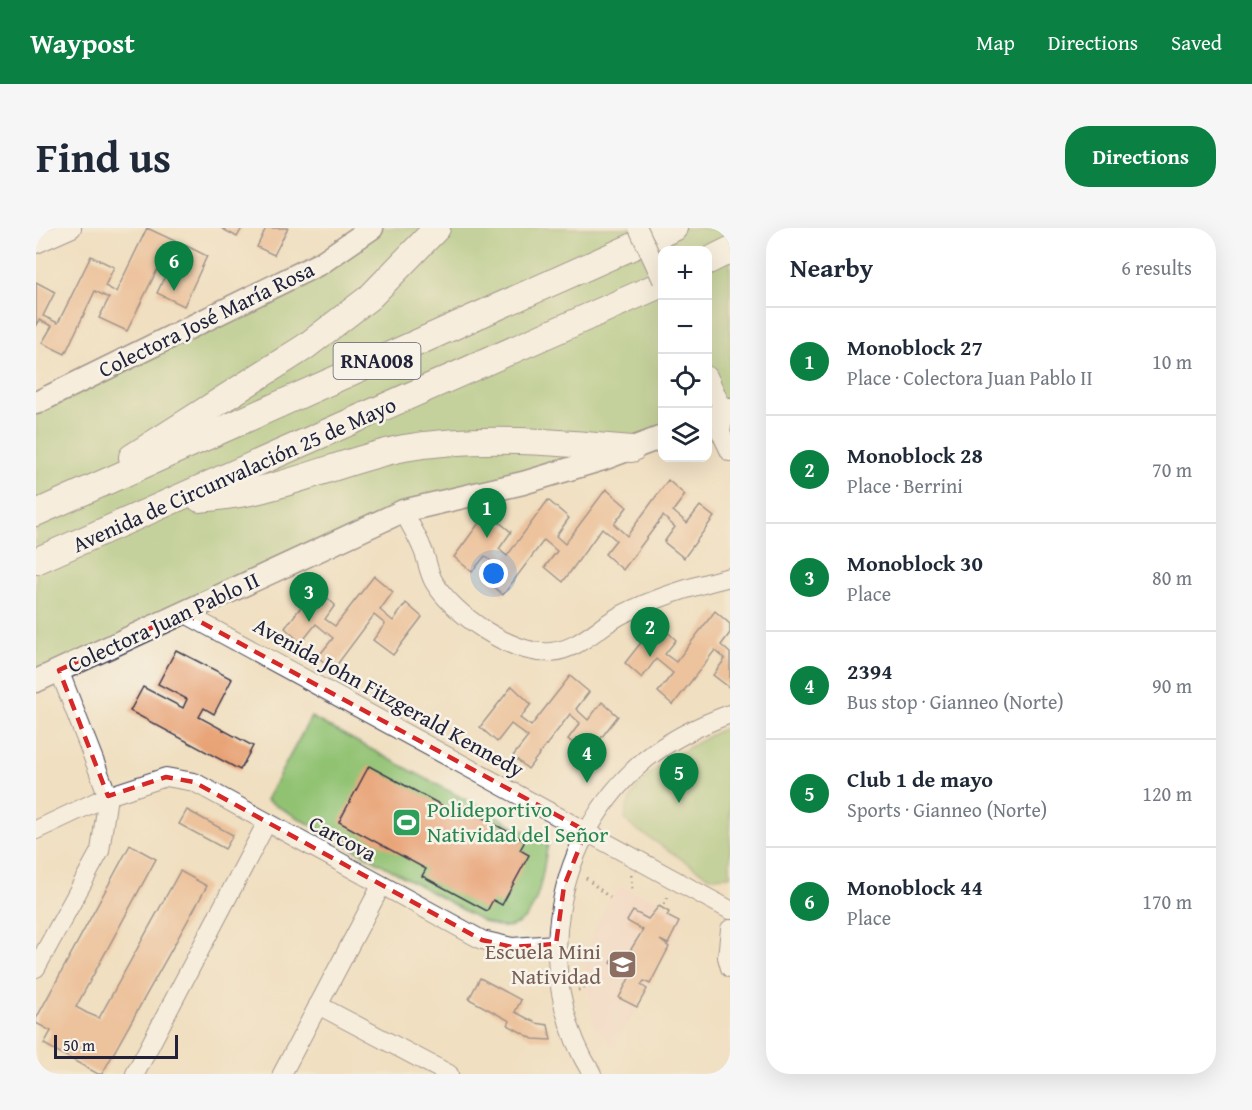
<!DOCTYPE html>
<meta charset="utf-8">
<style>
:root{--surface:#fff;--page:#f6f6f7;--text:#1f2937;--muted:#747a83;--line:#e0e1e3;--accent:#0b8043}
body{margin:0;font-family:"Gentium Book Plus",serif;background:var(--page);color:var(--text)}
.controls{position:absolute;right:18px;top:18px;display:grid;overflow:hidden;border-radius:12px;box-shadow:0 6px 24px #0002}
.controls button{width:54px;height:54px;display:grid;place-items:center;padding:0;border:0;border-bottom:2px solid var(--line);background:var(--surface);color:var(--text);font:30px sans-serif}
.scale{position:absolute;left:18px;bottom:15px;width:124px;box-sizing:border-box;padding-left:6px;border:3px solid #22223b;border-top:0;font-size:16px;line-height:21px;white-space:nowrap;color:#22223b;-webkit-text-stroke:4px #f7f3e8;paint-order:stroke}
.you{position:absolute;left:458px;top:346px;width:21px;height:21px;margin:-15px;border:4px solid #fff;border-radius:50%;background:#1a73e8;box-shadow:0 0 0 9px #1a73e833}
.badge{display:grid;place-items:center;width:39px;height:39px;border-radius:50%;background:var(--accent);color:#fff;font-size:20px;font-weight:700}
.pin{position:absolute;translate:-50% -50px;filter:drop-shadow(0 2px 3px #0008)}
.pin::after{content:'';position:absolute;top:32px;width:21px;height:18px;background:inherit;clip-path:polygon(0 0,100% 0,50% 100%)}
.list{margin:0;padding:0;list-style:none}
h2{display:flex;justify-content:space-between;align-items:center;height:78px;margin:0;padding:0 24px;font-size:26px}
h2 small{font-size:20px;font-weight:400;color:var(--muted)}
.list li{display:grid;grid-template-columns:39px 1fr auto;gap:18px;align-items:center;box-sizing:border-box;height:108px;padding:0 24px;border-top:2px solid var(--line)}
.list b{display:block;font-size:22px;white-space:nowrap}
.list p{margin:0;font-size:20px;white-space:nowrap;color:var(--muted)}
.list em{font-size:20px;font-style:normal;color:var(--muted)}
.icon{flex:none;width:33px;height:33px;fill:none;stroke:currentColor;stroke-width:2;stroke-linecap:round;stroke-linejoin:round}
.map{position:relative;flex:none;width:694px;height:846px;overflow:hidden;border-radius:24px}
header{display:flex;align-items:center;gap:36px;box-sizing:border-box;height:84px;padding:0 30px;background:var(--accent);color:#fff}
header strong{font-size:28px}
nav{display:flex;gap:33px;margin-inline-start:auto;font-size:21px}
.intro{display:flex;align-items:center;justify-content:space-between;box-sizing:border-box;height:144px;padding:0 36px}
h1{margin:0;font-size:42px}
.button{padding:15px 27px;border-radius:24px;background:var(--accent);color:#fff;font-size:21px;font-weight:700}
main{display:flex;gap:36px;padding:0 36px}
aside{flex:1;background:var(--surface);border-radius:24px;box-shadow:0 6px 24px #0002}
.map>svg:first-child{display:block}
</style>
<header>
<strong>Waypost</strong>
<nav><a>Map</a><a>Directions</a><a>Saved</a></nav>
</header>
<div class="intro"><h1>Find us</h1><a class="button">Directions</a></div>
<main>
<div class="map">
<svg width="694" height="846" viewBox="0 0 694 846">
<rect width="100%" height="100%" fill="#f7f3e8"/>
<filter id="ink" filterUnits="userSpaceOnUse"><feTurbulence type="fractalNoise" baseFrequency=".0167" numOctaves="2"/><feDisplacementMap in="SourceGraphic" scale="12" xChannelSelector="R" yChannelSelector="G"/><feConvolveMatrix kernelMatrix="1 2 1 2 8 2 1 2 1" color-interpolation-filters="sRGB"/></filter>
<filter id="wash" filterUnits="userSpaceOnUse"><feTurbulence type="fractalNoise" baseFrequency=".008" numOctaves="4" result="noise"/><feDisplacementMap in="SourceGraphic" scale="24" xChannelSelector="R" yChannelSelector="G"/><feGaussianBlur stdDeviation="1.35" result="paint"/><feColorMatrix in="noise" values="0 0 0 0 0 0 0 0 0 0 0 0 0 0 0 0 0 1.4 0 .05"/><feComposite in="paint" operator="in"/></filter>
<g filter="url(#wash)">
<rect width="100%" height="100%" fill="#f0dfc0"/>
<!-- built -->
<path fill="#f7d1c9" d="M585 657 622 672 650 688 578 821 558 797 548 747 549 726 560 698 574 670Z"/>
<!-- green -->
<g fill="#91c272" stroke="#5a7256" stroke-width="1.5">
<path d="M336 0H694V181L672 191V22H626V209L367 283 0 453V175Z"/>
<path d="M275 489 512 616C506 642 505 696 470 699 463 700 453 695 447 693L230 572Z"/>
<path d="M694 499V648L673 649 595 598 589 591C591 553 635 530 664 513 674 508 683 501 694 499Z"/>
</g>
<g id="blocks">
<!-- building -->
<g fill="#e8a275">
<path d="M111 0 139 13 130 30 140 35 149 17 171 28 148 78 121 65 130 46 121 42 91 103 63 90 73 70 59 63 29 126 6 115 16 98 3 92 0 97V54L19 64 7 88 22 95 55 28 78 39 69 58 80 64Z"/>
<path d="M185 0H206L201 9Z"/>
<path d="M230 0H252L238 27 221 19Z"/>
<path d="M632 252 649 267 637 283 651 295 664 278 678 289 648 330 628 314 639 299 627 288 587 342 569 326 580 312 566 300 527 354 509 339 521 323 508 312 467 367 448 350 459 336 449 328 436 344 418 329 451 284 475 304 463 321 471 328 512 272 533 290 520 308 529 316 570 261 591 279 578 296 591 308Z"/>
<path d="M338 348 357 364 344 382 357 393 370 375 386 389 357 427 337 412 349 396 338 387 297 442 282 429 297 410 280 396 265 415 249 400 280 359 299 377 289 391 299 398Z"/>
<path d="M679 383 694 396V405L685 417 694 425V460L677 447 689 431 679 422 637 477 622 464 637 445 620 431 606 450 589 435 621 394 640 412 629 426 640 434Z"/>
<path d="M140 422 196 451 178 486 168 480 163 489 217 518 204 542 94 483 107 459 147 480 151 471 122 456Z"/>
<path d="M534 448 553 464 540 481 552 492 566 474 582 488 552 527 532 511 544 495 534 486 492 541 477 528 492 509 475 496 461 514 444 499 476 458 495 476 484 490 495 498Z"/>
<path d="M333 538 420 585 424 577 489 613 484 622 493 627 466 677 457 672 451 683 386 648 390 641 303 594Z"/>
<path d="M151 582 197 607 189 621 143 596Z"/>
<path d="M94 617 120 631 40 779 51 785 63 790 144 643 171 658 66 846H62L8 816 15 803 0 795V791Z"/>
<path d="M623 678 633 684 631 688 643 694 632 716 624 712 633 719 614 756 608 753 605 757 611 761 601 779 583 770 595 746 575 735 581 724 597 732 599 729 592 726 607 702 591 693 597 683 612 691Z"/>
<path d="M444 750 485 772 479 784 500 795 512 797 515 812 497 811 472 797 474 793 433 771Z"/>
</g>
</g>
</g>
<g filter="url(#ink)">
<use href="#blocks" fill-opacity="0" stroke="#413e4f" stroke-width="1.5"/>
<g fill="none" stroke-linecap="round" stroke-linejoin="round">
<defs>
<g id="minor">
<path d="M0 16 36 0"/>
<path d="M672 148 688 184 694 188"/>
<path d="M688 184 685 205 694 224"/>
<path d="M367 283C373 295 381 307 386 320 391 330 392 344 398 354 417 386 477 428 515 424 545 421 562 398 587 386 621 369 657 358 694 349"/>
<path d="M148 385 694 682"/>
<path d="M0 602 72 568 130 549 158 554 446 712 476 719 520 716"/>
<path d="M694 701 691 729 694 740"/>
<path d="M0 740 64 623 72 568 23 442"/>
<path d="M282 777 413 846"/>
<path d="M99 846 230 596"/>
<path d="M246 846 345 658"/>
<path d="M556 846C493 744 518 608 610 531 635 511 664 497 694 486"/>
</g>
<g id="major">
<path d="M0 175 285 35 336 0"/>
<path d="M672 191 694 181"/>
<path d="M0 453 367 283 487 255 567 231 626 209"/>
</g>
<g id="highway">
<path d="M672 33 694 22"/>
<path d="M96 229 269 119 334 69 401 0"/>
<path d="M164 271C182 269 201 267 219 263 269 252 317 230 368 220 443 207 520 214 596 221"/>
<path d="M0 285 638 0"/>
<path d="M0 333 626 56"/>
</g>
</defs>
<!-- minor casing -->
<use href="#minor" stroke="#413e4f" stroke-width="20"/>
<!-- major casing -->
<use href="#major" stroke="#413e4f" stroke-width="25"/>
<!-- highway casing -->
<use href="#highway" stroke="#413e4f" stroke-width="28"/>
<!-- path -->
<g stroke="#413e4f" stroke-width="3" stroke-dasharray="1.5 4.5" stroke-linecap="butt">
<path d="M595 647 596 662"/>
<path d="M550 650 574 670"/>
<path d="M628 676 633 667"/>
<path d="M542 762 549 760"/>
</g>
<!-- minor -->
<use href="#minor" stroke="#fff" stroke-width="18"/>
<!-- major -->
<use href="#major" stroke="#fff" stroke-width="22"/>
<!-- highway -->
<use href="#highway" stroke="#fff" stroke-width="26"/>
<defs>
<path id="minor-bridge" d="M602 0 626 52"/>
</defs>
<!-- minor-bridge casing -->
<use href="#minor-bridge" stroke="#413e4f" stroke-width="20" stroke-linecap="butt"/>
<!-- minor-bridge -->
<use href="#minor-bridge" stroke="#fff" stroke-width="18"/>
</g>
</g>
<!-- marked area -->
<path d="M0 0H694V846H0ZM148 385 550 603 528 658 520 716 476 719 446 712 158 554 130 549 72 568 23 442Z" fill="#f0dfc0" fill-opacity=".55" fill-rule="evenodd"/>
<path fill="none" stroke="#d62828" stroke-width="4.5" stroke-dasharray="12 8" stroke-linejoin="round" d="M148 385 550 603 528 658 520 716 476 719 446 712 158 554 130 549 72 568 23 442Z"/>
<!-- icons -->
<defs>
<symbol id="stadium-square" viewBox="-11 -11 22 22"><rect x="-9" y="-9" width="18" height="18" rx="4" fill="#2e9e5b" stroke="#f7f3e8"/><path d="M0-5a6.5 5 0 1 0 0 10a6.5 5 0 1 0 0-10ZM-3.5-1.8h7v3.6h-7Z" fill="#fff"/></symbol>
<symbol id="school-square" viewBox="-11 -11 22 22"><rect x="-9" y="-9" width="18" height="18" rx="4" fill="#8d6e63" stroke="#f7f3e8"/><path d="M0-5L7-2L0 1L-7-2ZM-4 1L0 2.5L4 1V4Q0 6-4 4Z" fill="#fff"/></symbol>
</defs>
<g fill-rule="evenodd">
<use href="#stadium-square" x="354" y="578" width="33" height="33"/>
<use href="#school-square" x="570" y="720" width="33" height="33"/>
</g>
<g text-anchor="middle" stroke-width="5" stroke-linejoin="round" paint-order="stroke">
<!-- shield labels -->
<rect fill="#f7f3e8" stroke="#62616f" stroke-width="1.5" x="297.5" y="115" width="87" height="36" rx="4.5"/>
<g font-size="21" font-weight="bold" fill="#22223b">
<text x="341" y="140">RNA008</text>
</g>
<!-- street labels -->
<g font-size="22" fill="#22223b" stroke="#f7f3e8">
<text transform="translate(170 91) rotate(-26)" y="8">Colectora José María Rosa</text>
<text transform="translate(198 246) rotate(-24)" y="8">Avenida de Circunvalación 25 de Mayo</text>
<text transform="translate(127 394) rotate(-25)" y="8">Colectora Juan Pablo II</text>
<text transform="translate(353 469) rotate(29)" y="8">Avenida John Fitzgerald Kennedy</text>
<text transform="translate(307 610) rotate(28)" y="8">Carcova</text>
</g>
<!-- leisure labels -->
<g font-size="22" fill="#27864d" stroke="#f7f3e8" text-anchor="start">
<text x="391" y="589">Polideportivo<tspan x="391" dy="25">Natividad del Señor</tspan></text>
</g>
<!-- education labels -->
<g font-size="22" fill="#785e54" stroke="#f7f3e8" text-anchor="end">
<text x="565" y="731">Escuela Mini<tspan x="565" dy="25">Natividad</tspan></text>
</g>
</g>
</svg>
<div class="controls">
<button>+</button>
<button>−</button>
<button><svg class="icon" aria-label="locate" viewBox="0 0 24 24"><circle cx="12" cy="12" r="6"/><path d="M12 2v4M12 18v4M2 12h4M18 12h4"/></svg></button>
<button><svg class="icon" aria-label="layers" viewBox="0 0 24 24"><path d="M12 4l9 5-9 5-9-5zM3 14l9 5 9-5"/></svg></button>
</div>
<div class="scale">50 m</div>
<div class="you"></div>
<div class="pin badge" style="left:451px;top:310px">1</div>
<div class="pin badge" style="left:614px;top:429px">2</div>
<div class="pin badge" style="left:273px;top:394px">3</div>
<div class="pin badge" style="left:551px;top:555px">4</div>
<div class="pin badge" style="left:643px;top:575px">5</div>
<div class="pin badge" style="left:138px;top:63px">6</div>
</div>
<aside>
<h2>Nearby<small>6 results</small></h2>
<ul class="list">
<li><span class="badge">1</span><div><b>Monoblock 27</b><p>Place · Colectora Juan Pablo II</p></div><em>10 m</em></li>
<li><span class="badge">2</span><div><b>Monoblock 28</b><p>Place · Berrini</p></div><em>70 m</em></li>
<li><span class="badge">3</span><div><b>Monoblock 30</b><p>Place</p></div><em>80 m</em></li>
<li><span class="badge">4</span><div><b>2394</b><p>Bus stop · Gianneo (Norte)</p></div><em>90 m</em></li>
<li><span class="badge">5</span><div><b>Club 1 de mayo</b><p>Sports · Gianneo (Norte)</p></div><em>120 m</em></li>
<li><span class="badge">6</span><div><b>Monoblock 44</b><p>Place</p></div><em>170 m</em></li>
</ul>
</aside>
</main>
